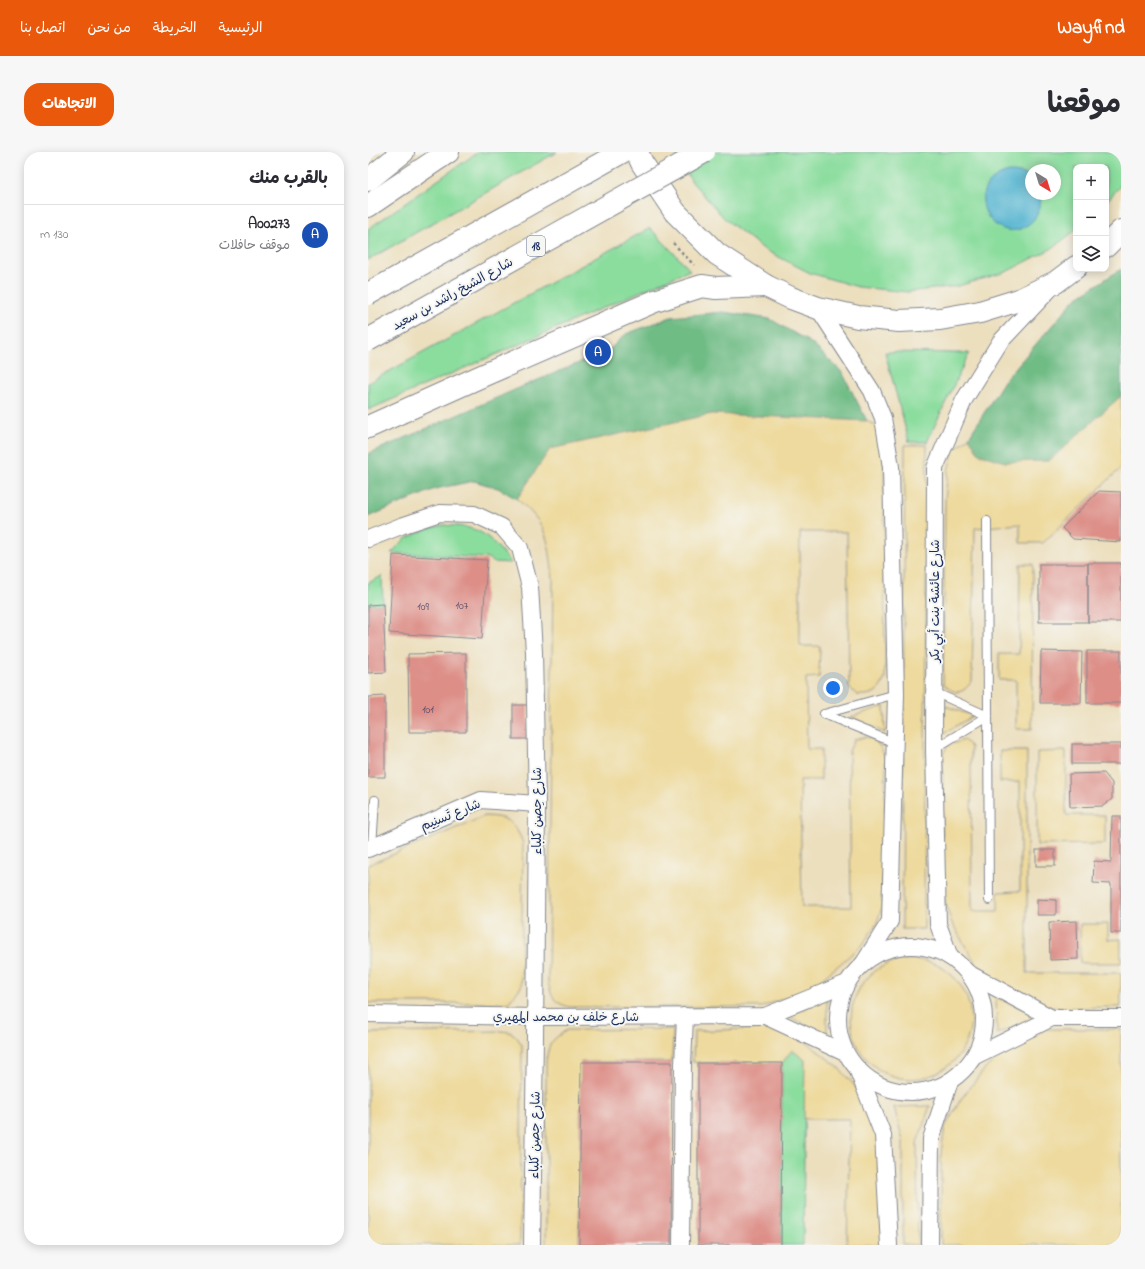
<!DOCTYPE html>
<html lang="ar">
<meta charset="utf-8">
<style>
:root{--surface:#fff;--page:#f7f7f7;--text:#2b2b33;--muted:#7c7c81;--line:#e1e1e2;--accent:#ea580c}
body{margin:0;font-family:"Indie Flower","Playpen Sans Arabic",sans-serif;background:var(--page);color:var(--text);direction:rtl}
.controls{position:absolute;right:12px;top:12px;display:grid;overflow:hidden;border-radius:8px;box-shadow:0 2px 10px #0003}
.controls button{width:36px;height:36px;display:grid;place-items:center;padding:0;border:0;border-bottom:1px solid var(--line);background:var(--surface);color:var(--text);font:20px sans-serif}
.compass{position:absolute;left:657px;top:12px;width:36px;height:36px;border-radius:50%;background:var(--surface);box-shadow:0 2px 10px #0003;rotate:142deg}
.you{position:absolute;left:465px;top:536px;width:14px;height:14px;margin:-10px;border:3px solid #fff;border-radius:50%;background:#1a73e8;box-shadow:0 0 0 6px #1a73e833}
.badge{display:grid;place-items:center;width:26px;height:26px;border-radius:50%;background:var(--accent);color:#fff;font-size:13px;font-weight:700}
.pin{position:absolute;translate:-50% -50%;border:2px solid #fff;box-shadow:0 1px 4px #0006}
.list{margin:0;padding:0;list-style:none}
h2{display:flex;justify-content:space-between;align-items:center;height:52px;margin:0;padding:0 16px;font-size:17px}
h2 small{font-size:13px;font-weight:400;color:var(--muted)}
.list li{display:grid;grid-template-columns:26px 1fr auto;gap:12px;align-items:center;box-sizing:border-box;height:60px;padding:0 16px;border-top:1px solid var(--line)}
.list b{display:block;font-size:15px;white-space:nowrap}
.list p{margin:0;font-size:13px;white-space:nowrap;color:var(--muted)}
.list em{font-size:13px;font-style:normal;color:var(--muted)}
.icon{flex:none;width:22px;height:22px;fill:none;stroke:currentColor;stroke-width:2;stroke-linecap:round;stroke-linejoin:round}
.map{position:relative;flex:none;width:753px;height:1093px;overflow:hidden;direction:ltr;border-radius:16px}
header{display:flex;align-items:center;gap:24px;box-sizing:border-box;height:56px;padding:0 20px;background:var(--accent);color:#fff}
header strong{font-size:19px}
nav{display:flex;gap:22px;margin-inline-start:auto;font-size:14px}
.intro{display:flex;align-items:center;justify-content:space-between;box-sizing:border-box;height:96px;padding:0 24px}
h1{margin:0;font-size:28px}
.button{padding:10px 18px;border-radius:16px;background:var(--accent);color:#fff;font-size:14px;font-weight:700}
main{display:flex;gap:24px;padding:0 24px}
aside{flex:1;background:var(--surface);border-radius:16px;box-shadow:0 2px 10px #0003}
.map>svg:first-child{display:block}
</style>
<header>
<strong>Wayfind</strong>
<nav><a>الرئيسية</a><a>الخريطة</a><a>من نحن</a><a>اتصل بنا</a></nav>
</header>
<div class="intro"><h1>موقعنا</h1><a class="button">الاتجاهات</a></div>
<main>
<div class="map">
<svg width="753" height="1093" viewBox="0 0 753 1093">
<rect width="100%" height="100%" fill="#f6f6f2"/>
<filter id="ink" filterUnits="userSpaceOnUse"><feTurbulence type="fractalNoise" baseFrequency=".025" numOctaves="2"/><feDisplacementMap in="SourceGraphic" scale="8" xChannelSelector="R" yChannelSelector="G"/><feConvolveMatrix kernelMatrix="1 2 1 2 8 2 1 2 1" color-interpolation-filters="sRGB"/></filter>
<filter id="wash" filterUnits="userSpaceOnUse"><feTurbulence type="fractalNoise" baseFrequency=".012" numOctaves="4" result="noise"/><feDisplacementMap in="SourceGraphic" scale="16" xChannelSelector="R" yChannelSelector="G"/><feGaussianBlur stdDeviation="0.9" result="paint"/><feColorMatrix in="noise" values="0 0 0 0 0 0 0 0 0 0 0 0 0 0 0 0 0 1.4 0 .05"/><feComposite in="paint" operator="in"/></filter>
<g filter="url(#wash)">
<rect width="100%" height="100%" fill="#ecdfbe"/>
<!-- green -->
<g fill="#8bdd9e" stroke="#53867e" fill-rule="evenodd">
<path d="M110 0H189L0 108V77Z"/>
<path d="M307 0H753V33L738 50V15H708V78L683 97 638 120 590 134 540 140 490 135 442 121 397 98 357 67 324 30ZM663 18H687V42H663Z"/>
<path d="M282 76 322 118 0 258V231Z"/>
<path d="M517 200 601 201 559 290H541Z"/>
<path d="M75 373C87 374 101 374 112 380 125 387 134 400 143 411L125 410 120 406 23 401 37 387 57 378Z"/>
<path d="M14 424 15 452H0V431Z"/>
<path d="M424 898 437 908 435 1093H413L414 911Z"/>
</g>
<!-- forest -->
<g fill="#70bc85" stroke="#467672">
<path d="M753 117V244L681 309 637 310 611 302 601 285 636 229 707 147Z"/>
<path d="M355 160 402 167 443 191 474 220 499 269 344 262 182 297 149 347 130 336 106 329 67 337 0 365V302L158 233 240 199 258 182 303 165Z"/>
</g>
<!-- sand -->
<g fill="#eeda9e" stroke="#84847e">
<path d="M753 244V316L675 391H652V372L607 376 604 529C594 543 587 543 575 532L577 348 580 319 585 299 601 285 611 302 637 310 681 309Z"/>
<path d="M344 262 499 269 512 276 516 293 517 525C512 540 505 544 489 543L481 535 479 380H432V494H452L451 525 438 526 439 597H453V628H432L434 755H483L481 599 487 587C490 587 494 585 497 585 510 586 515 599 518 609L514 755 508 773 495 792 471 813 444 835 394 855H201C185 850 184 846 180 830L185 427C183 410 182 391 174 375 168 364 158 355 149 347L182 297Z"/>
<path d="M537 293H559L556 777H534Z"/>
<path d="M652 412H665L664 577H648V528H631V502H651Z"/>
<path d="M575 553 605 564 574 582Z"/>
<path d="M516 554 517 581 483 565Z"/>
<path d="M596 588 603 595 604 759H630V740L652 739V630H632V599H659V821H753V855L685 856 668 851 629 830 609 813 596 792 583 769 574 739 575 602 580 593Z"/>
<path d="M698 599V663H737V692L669 693V600Z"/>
<path d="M117 664C140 665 146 669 155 691L153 835 140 851H0V713Z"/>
<path d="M712 772H740V788L753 787V811H712Z"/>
<circle cx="543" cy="867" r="60"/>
<path d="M628 845 670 864 629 882Z"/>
<path d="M459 846V884L420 864Z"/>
<path d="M400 876 418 880 434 887 468 913 486 933 501 956 510 977 514 1093H479L482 967H436L437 908 424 898 414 911H330L325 910 326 879Z"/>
<path d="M305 877 304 910H213L211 1093H178V911C180 892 183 888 199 878Z"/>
<path d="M678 877H753V1093H573V1000L577 975 593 947 616 918 636 899Z"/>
<path d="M133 879C146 880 147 882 154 893L152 1093H0V881Z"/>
<path d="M562 954 549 991 550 1093H535V989L526 955Z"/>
</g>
<!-- water -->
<path fill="#52b4d0" stroke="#367297" d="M641 20C649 20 657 21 663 27V42H672C674 54 671 64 661 72 626 99 588 33 641 20Z"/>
<g id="blocks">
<!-- building -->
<g fill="#dd8e87">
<path d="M731 339 753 340V390L705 387 694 376Z"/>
<path d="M25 403 119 408 114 487 21 481Z"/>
<rect x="720" y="411" width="33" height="59"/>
<rect x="671" y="412" width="49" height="58"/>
<path d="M15 452 18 520 0 521V453Z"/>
<path d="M673 499 714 500 713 551H672Z"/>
<rect x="719" y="499" width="34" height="52"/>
<path d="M98 501V580H41L40 502Z"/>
<path d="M17 544V625H0V545Z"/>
<rect x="145" y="553" width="15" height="34"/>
<rect x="704" y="592" width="49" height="20"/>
<path d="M736 621 744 631V647L735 654 702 655 701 622Z"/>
<path d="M744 664H753V781H743V732L725 731 726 709 743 710Z"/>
<rect x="668" y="698" width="19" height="16"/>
<path d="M669 747 688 748V763H669Z"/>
<path d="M709 769 710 807 682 808 681 770Z"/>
<path d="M213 910H304L303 1093H211Z"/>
<path d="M330 911H414L413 1093H330Z"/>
</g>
</g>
</g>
<g filter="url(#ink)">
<use href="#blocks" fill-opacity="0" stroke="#84878e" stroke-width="1"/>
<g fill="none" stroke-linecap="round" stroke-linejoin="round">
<defs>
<g id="service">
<path d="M619 369 621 748"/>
<path d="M566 540 620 564"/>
<path d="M456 562 527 591"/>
<path d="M456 562 528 542"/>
<path d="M566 597 620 564"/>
<path d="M4 695 7 648"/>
</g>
<g id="minor">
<path d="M450 156 504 239 515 266 523 315 528 542 522 769 495 812"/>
<path d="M0 387 33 374 72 361 106 362 134 375 152 396 162 435 166 500 169 652 167 884 164 1093"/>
<path d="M0 697 113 648 169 652"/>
<circle cx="543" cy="867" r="73"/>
<path d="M582 805 570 772 566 597 567 316 596 248 632 190 681 138"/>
<path d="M600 821 684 866"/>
<path d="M0 862 168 865 397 864 479 831"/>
<path d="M397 864 477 901"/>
<path d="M607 904 684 866H753"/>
<path d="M490 919 515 983 521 1093"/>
<path d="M313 1093 315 913 317 864"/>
<path d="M562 1093 563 987 582 929"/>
</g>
<g id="primary">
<path d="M269 0 274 11 307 60 349 102 398 134 423 146 450 156 490 165 531 169 572 167 612 160 651 148 688 130 708 115"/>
<path d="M0 28 35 0"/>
<path d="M0 54 80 0"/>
<path d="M738 94 753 79"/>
<path d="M0 275 116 223 287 149 334 134 348 136 398 134"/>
</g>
</defs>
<!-- service casing -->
<use href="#service" stroke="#84878e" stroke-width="10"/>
<!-- minor casing -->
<use href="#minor" stroke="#84878e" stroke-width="18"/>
<!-- primary casing -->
<use href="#primary" stroke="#84878e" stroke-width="24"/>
<!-- path -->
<path stroke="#84878e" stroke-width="2.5" stroke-dasharray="3 3" stroke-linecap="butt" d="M305 91 326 113"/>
<!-- service -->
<use href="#service" stroke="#fff" stroke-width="8"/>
<!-- minor -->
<use href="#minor" stroke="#fff" stroke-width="16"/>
<!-- primary -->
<use href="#primary" stroke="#fff" stroke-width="22"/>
<defs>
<g id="primary-bridge">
<path d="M0 142 254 0"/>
<path d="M0 188 336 0"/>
</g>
</defs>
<!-- primary-bridge casing -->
<use href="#primary-bridge" stroke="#84878e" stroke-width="24" stroke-linecap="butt"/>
<!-- primary-bridge -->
<use href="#primary-bridge" stroke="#fff" stroke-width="22"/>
</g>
</g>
<g text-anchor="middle" stroke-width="4" stroke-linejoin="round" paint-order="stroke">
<!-- number labels -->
<g font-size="11" fill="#4c4768">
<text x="94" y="457">107</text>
<text x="55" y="458">109</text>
<text x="60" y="561">101</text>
</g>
<!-- shield labels -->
<rect fill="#f6f6f2" stroke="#5d6b8a" stroke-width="1" x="159" y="84" width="18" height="20" rx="3"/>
<g font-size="12" font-weight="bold" fill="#1b2f5e">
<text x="168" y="98">18</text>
</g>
<!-- street labels -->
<g font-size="13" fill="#1b2f5e" stroke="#f6f6f2">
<text transform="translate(84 141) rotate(-29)" y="5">شارع الشيخ راشد بن سعيد</text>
<text transform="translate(566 449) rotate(-90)" y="5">شارع عائشة بنت أبي بكر</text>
<text transform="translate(168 659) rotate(-90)" y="5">شارع حِصن كلباء</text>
<text transform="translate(82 662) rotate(-22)" y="5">شارع تَسنِيم</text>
<text x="198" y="869">شارع خلف بن محمد المهيري</text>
<text transform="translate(166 983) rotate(-89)" y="5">شارع حِصن كلباء</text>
</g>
</g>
</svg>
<div class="controls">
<button>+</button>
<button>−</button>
<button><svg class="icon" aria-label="layers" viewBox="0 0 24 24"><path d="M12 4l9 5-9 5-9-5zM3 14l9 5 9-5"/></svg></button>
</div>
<svg class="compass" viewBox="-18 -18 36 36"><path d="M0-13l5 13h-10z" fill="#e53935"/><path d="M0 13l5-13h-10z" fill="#7c7c81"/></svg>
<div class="you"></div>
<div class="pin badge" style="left:230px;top:200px;background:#1a4fb4">A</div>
</div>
<aside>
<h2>بالقرب منك<small></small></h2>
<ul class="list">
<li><span class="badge" style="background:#1a4fb4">A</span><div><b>A00273</b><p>موقف حافلات</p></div><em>130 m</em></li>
</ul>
</aside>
</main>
